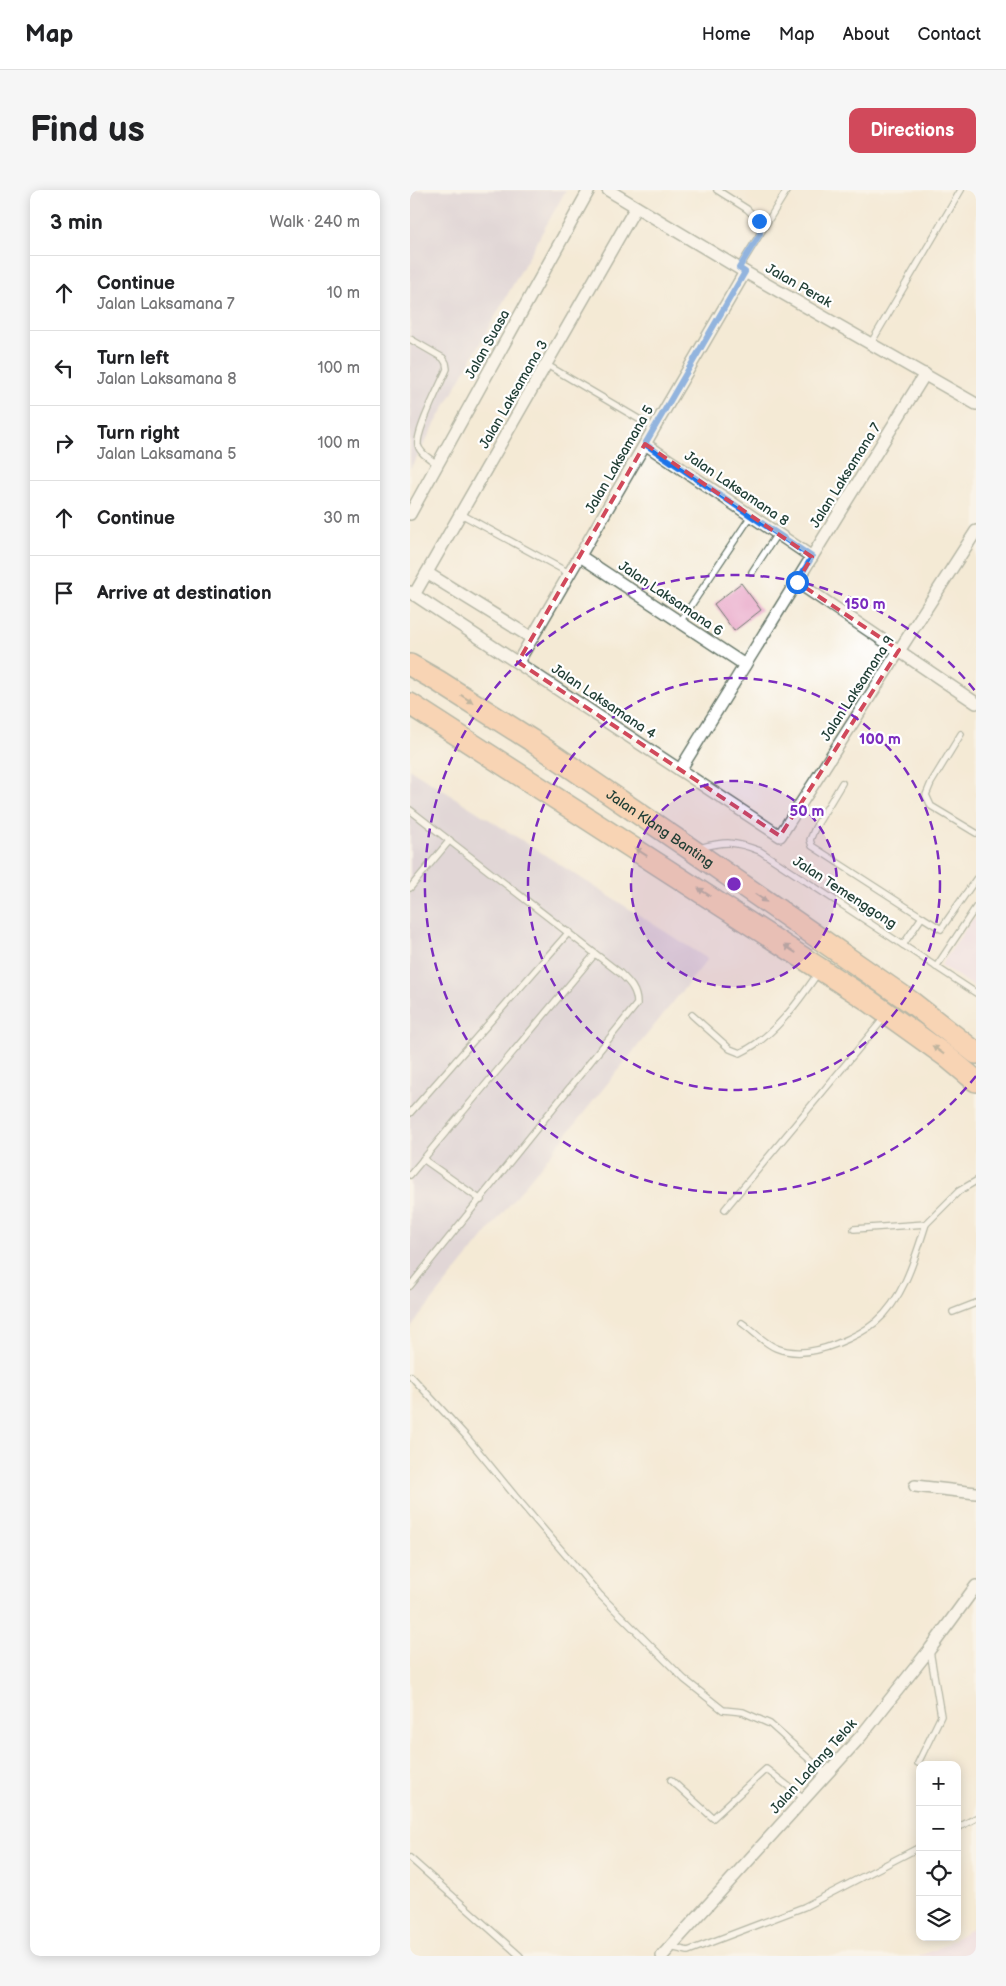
<!DOCTYPE html>
<meta charset="utf-8">
<style>
:root{--surface:#fff;--page:#f6f6f6;--text:#202124;--muted:#757577;--line:#e0e0e0;--accent:#d1495b}
body{margin:0;font-family:"Balsamiq Sans",sans-serif;background:var(--page);color:var(--text)}
.controls{position:absolute;right:15px;bottom:15px;display:grid;overflow:hidden;border-radius:10px;box-shadow:0 2px 12px #0003}
.controls button{width:45px;height:45px;display:grid;place-items:center;padding:0;border:0;border-bottom:1px solid var(--line);background:var(--surface);color:var(--text);font:25px sans-serif}
.stop{position:absolute;width:15px;height:15px;margin:-11px;border:4px solid #1a73e8;border-radius:50%;background:#fff}
.stop.end{background:#1a73e8;border-color:#fff;box-shadow:0 1px 5px #0008}
.list{margin:0;padding:0;list-style:none}
h2{display:flex;justify-content:space-between;align-items:center;height:65px;margin:0;padding:0 20px;font-size:21px}
h2 small{font-size:16px;font-weight:400;color:var(--muted)}
.list li{display:grid;grid-template-columns:32px 1fr auto;gap:15px;align-items:center;box-sizing:border-box;height:75px;padding:0 20px;border-top:1px solid var(--line)}
.list b{display:block;font-size:19px;white-space:nowrap}
.list p{margin:0;font-size:16px;white-space:nowrap;color:var(--muted)}
.list em{font-size:16px;font-style:normal;color:var(--muted)}
.icon{flex:none;width:28px;height:28px;fill:none;stroke:currentColor;stroke-width:2;stroke-linecap:round;stroke-linejoin:round}
.map{position:relative;flex:none;width:566px;height:1766px;overflow:hidden;border-radius:10px}
header{display:flex;align-items:center;gap:30px;box-sizing:border-box;height:70px;padding:0 25px;background:var(--surface);border-bottom:1px solid var(--line)}
header strong{font-size:24px}
nav{display:flex;gap:28px;margin-inline-start:auto;font-size:18px}
.intro{display:flex;align-items:center;justify-content:space-between;box-sizing:border-box;height:120px;padding:0 30px}
h1{margin:0;font-size:35px}
.button{padding:12px 22px;border-radius:10px;background:var(--accent);color:#fff;font-size:18px;font-weight:700}
main{display:flex;gap:30px;padding:0 30px}
aside{flex:1;background:var(--surface);border-radius:10px;box-shadow:0 2px 12px #0003}
.map>svg:first-child{display:block}
</style>
<header>
<strong>Map</strong>
<nav><a>Home</a><a>Map</a><a>About</a><a>Contact</a></nav>
</header>
<div class="intro"><h1>Find us</h1><a class="button">Directions</a></div>
<main>
<aside>
<h2>3 min<small>Walk · 240 m</small></h2>
<ul class="list">
<li><svg class="icon" aria-label="ahead" viewBox="0 0 24 24"><path d="M12 20V5M6 11l6-6 6 6"/></svg><div><b>Continue</b><p>Jalan Laksamana 7</p></div><em>10 m</em></li>
<li><svg class="icon" aria-label="left" viewBox="0 0 24 24"><path d="M17 20v-9H6M10 6l-5 5 5 5"/></svg><div><b>Turn left</b><p>Jalan Laksamana 8</p></div><em>100 m</em></li>
<li><svg class="icon" aria-label="right" viewBox="0 0 24 24"><path d="M7 20v-9h11M14 6l5 5-5 5"/></svg><div><b>Turn right</b><p>Jalan Laksamana 5</p></div><em>100 m</em></li>
<li><svg class="icon" aria-label="ahead" viewBox="0 0 24 24"><path d="M12 20V5M6 11l6-6 6 6"/></svg><div><b>Continue</b></div><em>30 m</em></li>
<li><svg class="icon" aria-label="arrive" viewBox="0 0 24 24"><path d="M6 21V4h12l-3 4 3 4H6"/></svg><div><b>Arrive at destination</b></div></li>
</ul>
</aside>
<div class="map">
<svg width="566" height="1766" viewBox="0 0 566 1766">
<rect width="100%" height="100%" fill="#fff"/>
<filter id="ink" filterUnits="userSpaceOnUse"><feTurbulence type="fractalNoise" baseFrequency=".02" numOctaves="2"/><feDisplacementMap in="SourceGraphic" scale="10" xChannelSelector="R" yChannelSelector="G"/><feConvolveMatrix kernelMatrix="1 2 1 2 8 2 1 2 1" color-interpolation-filters="sRGB"/></filter>
<filter id="wash" filterUnits="userSpaceOnUse"><feTurbulence type="fractalNoise" baseFrequency=".0096" numOctaves="4" result="noise"/><feDisplacementMap in="SourceGraphic" scale="20" xChannelSelector="R" yChannelSelector="G"/><feGaussianBlur stdDeviation="1.12" result="paint"/><feColorMatrix in="noise" values="0 0 0 0 0 0 0 0 0 0 0 0 0 0 0 0 0 1.4 0 .05"/><feComposite in="paint" operator="in"/></filter>
<g filter="url(#wash)">
<rect width="100%" height="100%" fill="#f4ead5"/>
<!-- built -->
<g fill="#e9d1ed">
<path d="M563 728 566 730V798L531 775Z"/>
<path d="M566 1736V1766H508L525 1760Z"/>
</g>
<!-- industrial -->
<g fill="#c9bfd7">
<path d="M0 0H156L0 279Z"/>
<path d="M0 579 298 769 0 1138Z"/>
</g>
<g id="blocks">
<!-- building -->
<path fill="#e9a9c8" d="M331 393 351 420 324 441 304 414Z"/>
</g>
</g>
<g filter="url(#ink)">
<use href="#blocks" fill-opacity="0" stroke="#6a7a6c" stroke-width="1"/>
<g fill="none" stroke-linecap="round" stroke-linejoin="round">
<defs>
<g id="lane">
<path d="M307 0 337 19 349 31 350 44 329 78"/>
<path d="M350 44 377 0"/>
<path d="M0 149 33 168 36 173 37 179C30 195 6 241 8 255 10 264 21 269 27 274"/>
<path d="M461 153 551 0"/>
<path d="M137 175 244 238"/>
<path d="M51 324 159 383"/>
<path d="M342 382 367 344"/>
<path d="M270 432 341 326"/>
<path d="M551 544 521 593 516 605 521 616 566 643"/>
<path d="M432 593 405 638 400 650 402 656 512 727"/>
<path d="M0 620 210 783C220 793 227 800 227 814L0 1096"/>
<path d="M289 658C316 651 324 651 350 661L566 803"/>
<path d="M0 698 40 650"/>
<path d="M493 755 512 727 531 739 566 689"/>
<path d="M526 777 566 717"/>
<path d="M282 825 320 859 330 863C363 848 389 811 408 783"/>
<path d="M0 923 159 742"/>
<path d="M13 969 71 1010"/>
<path d="M0 985 185 764"/>
<path d="M315 1019 475 827"/>
<path d="M444 1039 516 1034 549 1001 566 991"/>
<path d="M543 1122 566 1113"/>
<path d="M332 1133C342 1140 354 1153 366 1158 386 1166 406 1162 426 1154 439 1149 454 1142 466 1132 494 1108 505 1068 516 1034"/>
<path d="M1 1186 56 1246 105 1306 190 1405 274 1489 313 1520 333 1522 360 1534 417 1585"/>
<path d="M508 1573 531 1526 520 1461"/>
<path d="M261 1590 303 1628 356 1579 395 1609"/>
<path d="M547 1638 566 1628"/>
<path d="M0 1668 110 1766"/>
<path d="M260 1757 278 1761 394 1717 510 1657"/>
</g>
<g id="street">
<path d="M198 0 335 82 566 214"/>
<path d="M235 254 402 367"/>
<path d="M0 324 179 0"/>
<path d="M170 366 335 475"/>
<path d="M17 383 122 448"/>
<path d="M387 392 566 513"/>
<path d="M0 402 370 646 566 341"/>
<path d="M4 405 226 17"/>
<path d="M108 472 335 82"/>
<path d="M270 580 515 184"/>
<path d="M505 1296 566 1303"/>
<path d="M252 1766 451 1546 520 1459 566 1396"/>
</g>
<g id="highway">
<path id="s1" d="M0 475 28 491 121 550 282 660 501 812 566 863"/>
<path d="M0 514 458 810 536 866 566 891"/>
</g>
</defs>
<!-- lane casing -->
<use href="#lane" stroke="#6a7a6c" stroke-width="8"/>
<!-- street casing -->
<use href="#street" stroke="#6a7a6c" stroke-width="14"/>
<!-- highway casing -->
<use href="#highway" stroke="#6a7a6c" stroke-width="24"/>
<!-- lane -->
<use href="#lane" stroke="#fff" stroke-width="5.5"/>
<!-- street -->
<use href="#street" stroke="#fff" stroke-width="11"/>
<!-- highway -->
<use href="#highway" stroke="#fcba8d" stroke-width="21"/>
</g>
<!-- one-way arrows -->
<defs><path id="oneway-solid" d="M-6-.8H1V-3.2L6.5 0L1 3.2V.8H-6Z" transform="scale(1.25)"/></defs>
<g fill="#82755c">
<use href="#oneway-solid" transform="translate(57 509) rotate(33)"/>
<use href="#oneway-solid" transform="translate(231 662) rotate(-147)"/>
<use href="#oneway-solid" transform="translate(294 702) rotate(-147)"/>
<use href="#oneway-solid" transform="translate(351 708) rotate(35)"/>
<use href="#oneway-solid" transform="translate(380 759) rotate(-147)"/>
<use href="#oneway-solid" transform="translate(528 860) rotate(-144)"/>
</g>
</g>
<g fill="none" stroke-linecap="round" stroke-linejoin="round" filter="url(#ink)">
<!-- route -->
<path stroke="#1a73e8" stroke-width="6" d="M349 31 350 44 329 78 335 82 235 254 402 367 387 392"/>
</g>
<!-- marked area -->
<path d="M0 0H566V1766H0ZM235 254 402 367 387 392 489 460 370 646 108 472Z" fill="#f4ead5" fill-opacity=".55" fill-rule="evenodd"/>
<path fill="none" stroke="#d1495b" stroke-width="4" stroke-dasharray="10 6" stroke-linejoin="round" d="M235 254 402 367 387 392 489 460 370 646 108 472Z"/>
<!-- distance rings -->
<circle cx="324" cy="694" r="103" fill="#7b2cbf" fill-opacity=".12"/>
<g fill="none" stroke="#7b2cbf" stroke-width="2.5" stroke-dasharray="9 6">
<circle cx="324" cy="694" r="103"/>
<circle cx="324" cy="694" r="206"/>
<path d="M566 886A309 309 0 1 1 566 502"/>
</g>
<g text-anchor="middle" stroke-width="4.5" stroke-linejoin="round" paint-order="stroke">
<!-- street labels -->
<g font-size="14" fill="#1f3d34" stroke="#fff">
<text transform="translate(389 95) rotate(30)" y="5">Jalan Perak</text>
<text transform="translate(77 154) rotate(-61)" y="5">Jalan Suasa</text>
<text transform="translate(103 204) rotate(-60)" y="5">Jalan Laksamana 3</text>
<text transform="translate(209 269) rotate(-60)" y="5">Jalan Laksamana 5</text>
<text transform="translate(435 285) rotate(-58)" y="5">Jalan Laksamana 7</text>
<text transform="translate(327 298) rotate(34)" y="5">Jalan Laksamana 8</text>
<text transform="translate(261 408) rotate(34)" y="5">Jalan Laksamana 6</text>
<text transform="translate(447 498) rotate(-57)" y="5">Jalan Laksamana 9</text>
<text transform="translate(194 511) rotate(34)" y="5">Jalan Laksamana 4</text>
<text dy="5" stroke="none"><textPath href="#s1" startOffset="299">Jalan Klang Banting</textPath></text>
<text transform="translate(435 702) rotate(33)" y="5">Jalan Temenggong</text>
<text transform="translate(403 1576) rotate(-48)" y="5">Jalan Ladang Telok</text>
</g>
</g>
<circle cx="324" cy="694" r="8" fill="#7b2cbf" stroke="#fff" stroke-width="2.5"/>
<g font-size="15" text-anchor="middle" font-weight="bold" fill="#7b2cbf" stroke="#fff" stroke-width="4.5" stroke-linejoin="round" paint-order="stroke">
<text x="455" y="419">150 m</text>
<text x="470" y="554">100 m</text>
<text x="397" y="626">50 m</text>
</g>
</svg>
<div class="controls">
<button>+</button>
<button>−</button>
<button><svg class="icon" aria-label="locate" viewBox="0 0 24 24"><circle cx="12" cy="12" r="6"/><path d="M12 2v4M12 18v4M2 12h4M18 12h4"/></svg></button>
<button><svg class="icon" aria-label="layers" viewBox="0 0 24 24"><path d="M12 4l9 5-9 5-9-5zM3 14l9 5 9-5"/></svg></button>
</div>
<div class="stop" style="left:387px;top:392px"></div>
<div class="stop end" style="left:349px;top:31px"></div>
</div>
</main>
